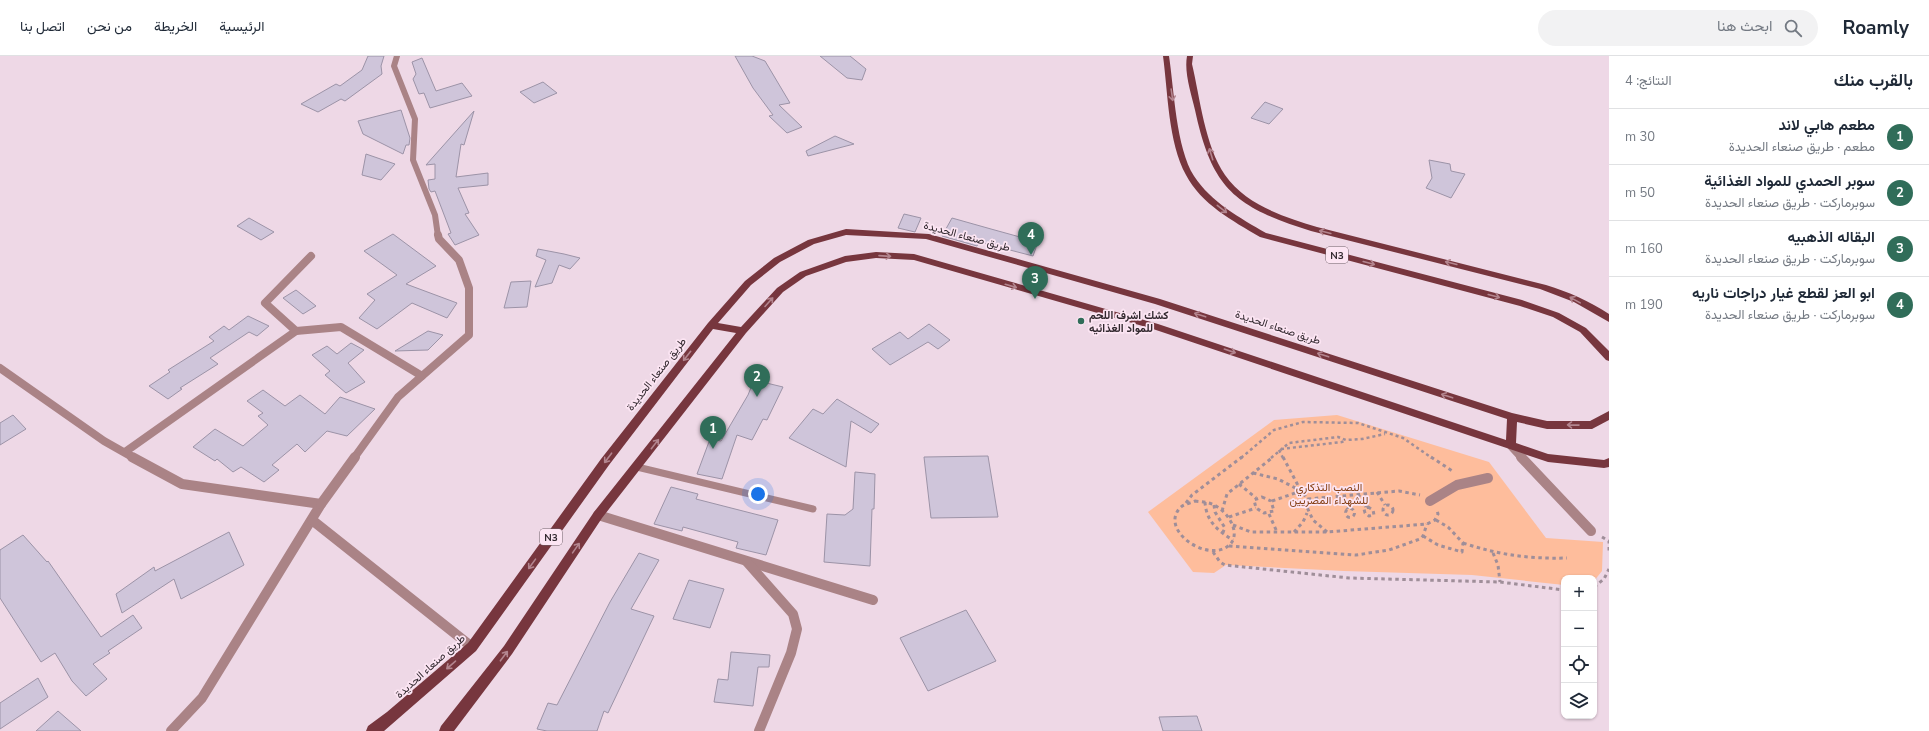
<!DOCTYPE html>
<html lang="ar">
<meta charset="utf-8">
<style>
:root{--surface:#fff;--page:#f2f2f3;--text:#1f2937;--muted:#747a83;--line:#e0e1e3;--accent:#306d59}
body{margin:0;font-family:"Nunito Sans",Vazirmatn,sans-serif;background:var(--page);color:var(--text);direction:rtl}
.controls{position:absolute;right:12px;bottom:12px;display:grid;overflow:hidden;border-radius:8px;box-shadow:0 1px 3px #0004}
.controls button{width:36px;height:36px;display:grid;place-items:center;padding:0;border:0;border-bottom:1px solid var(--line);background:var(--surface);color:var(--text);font:20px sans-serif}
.you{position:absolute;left:758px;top:438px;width:14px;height:14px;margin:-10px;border:3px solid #fff;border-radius:50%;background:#1a73e8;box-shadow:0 0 0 6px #1a73e833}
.badge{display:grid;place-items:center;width:26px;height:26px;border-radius:50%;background:var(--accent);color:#fff;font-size:13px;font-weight:700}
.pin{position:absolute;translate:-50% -33px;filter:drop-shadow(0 1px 2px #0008)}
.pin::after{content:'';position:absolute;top:21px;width:14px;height:12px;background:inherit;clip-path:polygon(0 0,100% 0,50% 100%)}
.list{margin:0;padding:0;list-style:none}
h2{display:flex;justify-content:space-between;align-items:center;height:52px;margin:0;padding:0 16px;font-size:17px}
h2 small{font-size:13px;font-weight:400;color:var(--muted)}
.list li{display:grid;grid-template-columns:26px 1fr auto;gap:12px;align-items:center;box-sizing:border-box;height:56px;padding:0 16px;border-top:1px solid var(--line)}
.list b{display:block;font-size:15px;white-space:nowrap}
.list p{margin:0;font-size:13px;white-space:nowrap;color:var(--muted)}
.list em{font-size:13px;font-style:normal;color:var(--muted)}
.icon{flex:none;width:22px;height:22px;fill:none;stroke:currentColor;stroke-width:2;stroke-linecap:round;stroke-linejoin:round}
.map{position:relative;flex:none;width:1609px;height:675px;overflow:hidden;direction:ltr}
header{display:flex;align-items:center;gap:24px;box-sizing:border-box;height:56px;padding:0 20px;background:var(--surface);border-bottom:1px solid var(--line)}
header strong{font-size:19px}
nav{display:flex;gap:22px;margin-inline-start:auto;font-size:14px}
.search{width:280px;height:36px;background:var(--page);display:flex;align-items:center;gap:10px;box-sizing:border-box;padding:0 14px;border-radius:22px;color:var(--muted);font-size:15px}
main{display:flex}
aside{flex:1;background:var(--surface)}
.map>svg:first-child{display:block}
</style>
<header>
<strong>Roamly</strong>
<div class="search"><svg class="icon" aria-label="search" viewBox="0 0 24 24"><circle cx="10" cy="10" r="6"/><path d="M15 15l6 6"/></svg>ابحث هنا</div>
<nav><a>الرئيسية</a><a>الخريطة</a><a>من نحن</a><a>اتصل بنا</a></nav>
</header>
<main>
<aside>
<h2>بالقرب منك<small>النتائج: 4</small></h2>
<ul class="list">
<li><span class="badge">1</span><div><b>مطعم هابي لاند</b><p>مطعم · طريق صنعاء الحديدة</p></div><em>30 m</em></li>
<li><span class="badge">2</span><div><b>سوبر الحمدي للمواد الغذائية</b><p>سوبرماركت · طريق صنعاء الحديدة</p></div><em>50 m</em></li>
<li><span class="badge">3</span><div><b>البقاله الذهبيه</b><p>سوبرماركت · طريق صنعاء الحديدة</p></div><em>160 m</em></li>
<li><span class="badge">4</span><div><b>ابو العز لقطع غيار دراجات ناريه</b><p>سوبرماركت · طريق صنعاء الحديدة</p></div><em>190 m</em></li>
</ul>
</aside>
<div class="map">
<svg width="1609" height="675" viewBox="0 0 1609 675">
<rect width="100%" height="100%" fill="#eed8e6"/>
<!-- green -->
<path fill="#febd9c" d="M1337 359 1489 406 1546 482 1603 486 1602 515 1594 525V522H1564V529L1472 519 1344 515 1226 509 1214 517 1193 516 1148 456 1274 364Z"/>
<!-- building -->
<g fill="#cfc5da" stroke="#9c93a7">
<path d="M368 0H384L381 10 382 18 345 45 341 43 318 56 301 48 336 28 340 30 362 14Z"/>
<path d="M735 0H752L765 5 790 47 779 49 802 71 787 77 769 60 773 59 753 32Z"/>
<path d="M820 0H850L866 13 862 24 847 22Z"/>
<path d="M422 2 436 35 462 27 472 40 430 52 424 37 419 38 413 23 416 18 412 6Z"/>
<path d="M543 26 557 37 534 47 520 36Z"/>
<path d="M1265 46 1283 53 1269 68 1251 62Z"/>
<path d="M401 54 410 82 409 89H406L403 98 363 78 358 65Z"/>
<path d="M474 55 464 89 461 88 456 121 488 117V129L458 132 469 157 465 158 479 179 455 189 448 178 451 177 435 135 431 136 429 133 428 124 435 123V108L426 109Z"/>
<path d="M835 80 854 88 808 100 806 95Z"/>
<path d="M366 98 395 108 381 124 362 119Z"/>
<path d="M1429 104 1450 108 1451 115 1465 118 1451 142 1426 132 1432 122Z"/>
<path d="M904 158 921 162 915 176 898 172Z"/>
<path d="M249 162 274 176 261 184 237 170Z"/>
<path d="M952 162 991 173 1038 186 1033 200 979 186 977 190 942 180Z"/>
<path d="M393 178 436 210 406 228 457 247 447 262 412 247 377 273 359 262 375 244 367 238 397 219 364 195Z"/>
<path d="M538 193 564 198 580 202 570 213 559 209 552 227 535 231 546 204 536 200Z"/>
<path d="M531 225 527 251 504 252 511 226Z"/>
<path d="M296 234 316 250 303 258 283 242Z"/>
<path d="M248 260 269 270 257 280 249 276 210 302 218 308 180 332 182 333 168 343 149 330 170 316 168 314 214 285 209 281 224 270 229 274Z"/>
<path d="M929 268 950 284 938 293 928 286 890 309 872 293 900 276 908 283Z"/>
<path d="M428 275 443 279 428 294 395 295Z"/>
<path d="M351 287 364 294 348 307 365 326 346 337 325 319 330 315 312 299 327 290 337 298Z"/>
<path d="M754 324 783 331 767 364 763 363 752 384 737 379 722 423 697 418 710 383 721 385 748 339Z"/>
<path d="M263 334 285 350 300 339 325 358 340 341 375 353 347 380 327 375 305 396 297 388 272 409 279 414 264 426 241 411 233 416 217 403 215 405 193 391 215 373 243 390 268 369 258 360 263 357 247 345Z"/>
<path d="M837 343 879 368 871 377 851 365 846 411 789 382 813 353 823 358Z"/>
<path d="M13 359 26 373 0 389V367Z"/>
<path d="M988 400 998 461 931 462 924 401Z"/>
<path d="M855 416 875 418 874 453H872L870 510 824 506 827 458 845 459 853 453Z"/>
<path d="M671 431 698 438 696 443 778 464 766 499 736 492 738 486 683 471 682 475 654 468Z"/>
<path d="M229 476 244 509 181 543 174 523 122 557 116 538 154 511 155 515Z"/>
<path d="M23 479 47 506 48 505 101 581 133 559 142 572 108 595 110 597 93 608 107 623 86 640 72 625 55 597 41 606 0 542V494Z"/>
<path d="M639 497 659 504 631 553 654 560 608 657 604 655 597 675H547L537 673 548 647 557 649 610 546Z"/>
<path d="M689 524 724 533 710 572 673 563Z"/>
<path d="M966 554 996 605 928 635 900 582Z"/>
<path d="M731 596 770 599 769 611H758L753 650 714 646 718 623 728 624Z"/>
<path d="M38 622 48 641 0 673V647Z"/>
<path d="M58 655 81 675H36Z"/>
<path d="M1197 660 1202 675H1163L1159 661Z"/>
</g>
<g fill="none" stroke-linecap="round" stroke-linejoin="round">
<!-- path-far1 -->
<g stroke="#9f8e99" stroke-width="2.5" stroke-dasharray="3 3" stroke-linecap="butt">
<path d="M1281 393 1342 386 1346 384"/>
<path d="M1279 394 1283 402"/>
<path d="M1241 402 1274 374 1303 366 1358 367 1403 382 1432 402"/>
<path d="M1271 402 1289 387 1338 381 1346 384 1362 383 1385 378"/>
</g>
<!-- path -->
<g stroke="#9f8e99" stroke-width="3" stroke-dasharray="3.5 3.5" stroke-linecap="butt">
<path d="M1283 401 1301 435 1308 443"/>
<path d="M1431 401 1454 416"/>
<path d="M1253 417 1278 423 1301 435"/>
<path d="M1239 428 1256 442"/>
<path d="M1377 436 1385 449"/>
<path d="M1358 438 1366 451"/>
<path d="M1339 440 1348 453"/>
<path d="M1262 441 1271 445 1274 455 1264 457 1256 452 1254 444Z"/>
<path d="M1195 445C1202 446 1210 446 1216 450 1230 458 1244 482 1225 492 1202 504 1159 472 1181 451 1184 448 1191 447 1195 445Z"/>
<path d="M1272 445 1301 435"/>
<path d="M1205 446C1206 465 1218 475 1233 484"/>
<path d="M1186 447 1192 439 1242 401"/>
<path d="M1214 449 1215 456 1225 472 1222 478"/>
<circle cx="1388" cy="454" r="5"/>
<path d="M1368 451 1373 454 1374 459 1369 460 1365 457 1364 453Z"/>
<circle cx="1350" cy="457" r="4.5"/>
<path d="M1222 455 1227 438 1273 401"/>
<path d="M1269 458 1277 476"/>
<path d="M1229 461 1256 452"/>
<path d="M1233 469 1251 476H1327L1427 468 1435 464 1438 458 1437 454"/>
<path d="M1294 476 1303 466 1307 457"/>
<path d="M1327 476 1313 464 1305 447 1308 443 1399 435 1420 439"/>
<path d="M1423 480 1438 489 1462 496 1463 487 1448 471 1436 464"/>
<path d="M1602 481 1609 485V496"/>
<path d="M1463 487C1500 499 1528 503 1567 502"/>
<path d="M1229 490 1356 499 1389 494 1420 483 1423 480 1427 468"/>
<path d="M1213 496 1220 506 1225 509 1349 522 1500 526 1564 534"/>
<path d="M1493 497 1498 509 1500 526"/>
<path d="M1594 531 1604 523 1609 513"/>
</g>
<!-- lane -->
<path stroke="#aa8386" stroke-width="7" d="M637 411 813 453"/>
<!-- street-far2 -->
<path stroke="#aa8386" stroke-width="6" d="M397 0 394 10 415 63 413 104 435 159 438 180"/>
<!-- street-far1 -->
<g stroke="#aa8386" stroke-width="8">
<path d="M296 275 341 271 422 320"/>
<path d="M0 312 104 385 134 402"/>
<path d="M1511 390 1522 402"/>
<path d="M125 396 296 275 265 247 311 200"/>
<path d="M354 402 398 341 469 279V232L459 204 439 183 438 179"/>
</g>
<!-- street -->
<g stroke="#aa8386" stroke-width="10">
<path d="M132 401 182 428 321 448 202 642 171 675"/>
<path d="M1521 401 1591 475"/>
<path d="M1430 445 1457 429 1488 422"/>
<path d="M321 448 355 401"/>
<path d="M598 459 873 544"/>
<path d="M312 464 472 591"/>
<path d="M747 506 793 558 797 573 791 597 759 675"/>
</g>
<!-- primary -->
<g fill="#77363e" fill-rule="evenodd">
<path d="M1163 0H1169C1174 33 1176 92 1194 120 1211 146 1240 162 1266 177L1522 244 1559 257 1586 272 1609 295V305L1606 304 1580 276 1553 261 1520 250 1260 181C1233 165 1201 148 1186 119 1168 86 1168 37 1163 0Z"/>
<path d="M1187 0H1193L1192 8C1200 42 1205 90 1225 119 1246 149 1284 161 1317 171L1546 229C1569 236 1589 245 1609 258V266L1574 246 1540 233 1311 175C1235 151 1212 133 1195 54 1191 37 1184 17 1187 0Z"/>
<path d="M846 173 929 178 1160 243 1512 357 1547 365H1590L1609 355V364L1592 373H1547L1517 366 1516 387 1548 398 1604 404 1609 402V411L1604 412 1548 406 1153 273 914 204 876 202 846 206 806 220 783 236 746 277 602 462 512 598 454 675H439L441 670 504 590 594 456 736 277 713 273 609 409 476 595 384 675H366L368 670 387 656 468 587 601 403 708 267 745 225 774 202 808 184ZM846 179 926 183 1155 248 1507 363 1506 384 1158 268 914 198 876 196 845 200 800 216 777 232 741 271 718 267 751 229 780 206 814 188Z"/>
</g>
</g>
<!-- one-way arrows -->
<defs><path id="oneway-shaft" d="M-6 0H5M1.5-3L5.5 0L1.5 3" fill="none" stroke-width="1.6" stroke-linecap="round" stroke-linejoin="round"/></defs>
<g stroke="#b3858f">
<use href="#oneway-shaft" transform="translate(1172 39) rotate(82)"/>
<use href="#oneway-shaft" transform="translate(1211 98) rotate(-107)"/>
<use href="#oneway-shaft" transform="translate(1222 153) rotate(38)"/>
<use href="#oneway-shaft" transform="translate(1325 176) rotate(-166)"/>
<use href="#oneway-shaft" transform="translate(885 200) rotate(4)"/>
<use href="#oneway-shaft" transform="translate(1369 207) rotate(15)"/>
<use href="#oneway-shaft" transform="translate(1451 207) rotate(-166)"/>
<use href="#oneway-shaft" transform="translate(1011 230) rotate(16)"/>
<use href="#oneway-shaft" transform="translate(1494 240) rotate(15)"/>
<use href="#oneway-shaft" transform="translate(1575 244) rotate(-151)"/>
<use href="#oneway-shaft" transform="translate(769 246) rotate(-48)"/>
<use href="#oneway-shaft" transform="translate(1200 259) rotate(-162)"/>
<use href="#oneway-shaft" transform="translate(1230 295) rotate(19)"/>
<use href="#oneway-shaft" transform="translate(1323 299) rotate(-162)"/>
<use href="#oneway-shaft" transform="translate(687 300) rotate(128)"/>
<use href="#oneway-shaft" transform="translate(1447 340) rotate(-162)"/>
<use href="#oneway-shaft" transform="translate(1573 369) rotate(-179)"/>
<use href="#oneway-shaft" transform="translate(655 388) rotate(-52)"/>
<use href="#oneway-shaft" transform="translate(608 402) rotate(127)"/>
<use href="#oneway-shaft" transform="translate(576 492) rotate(-55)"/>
<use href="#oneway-shaft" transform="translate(532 508) rotate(126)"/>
<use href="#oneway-shaft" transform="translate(504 600) rotate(-53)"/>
<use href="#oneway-shaft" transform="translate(451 609) rotate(139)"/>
</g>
<!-- markers -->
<circle fill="#306d59" stroke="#fce5f3" stroke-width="1.5" cx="1081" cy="265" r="4"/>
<g text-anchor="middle" stroke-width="3.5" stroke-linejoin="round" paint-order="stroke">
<!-- shield labels -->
<g fill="#fce5f3" stroke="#6e6169" stroke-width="1">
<rect x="1326" y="191" width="22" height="16" rx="3"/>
<rect x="540" y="473" width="22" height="16" rx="3"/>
</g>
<g font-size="10" font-weight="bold" fill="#31282e">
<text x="1337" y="203">N3</text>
<text x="551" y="485">N3</text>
</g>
<!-- street labels -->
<g font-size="11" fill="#31282e" stroke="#fce5f3">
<text transform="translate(967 180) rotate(15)" y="4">طريق صنعاء الحديدة</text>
<text transform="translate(1278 271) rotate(18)" y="4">طريق صنعاء الحديدة</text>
<text transform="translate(656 318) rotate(-52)" y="4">طريق صنعاء الحديدة</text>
<text transform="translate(430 610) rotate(-42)" y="4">طريق صنعاء الحديدة</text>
</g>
<!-- poi labels -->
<g font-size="11" font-weight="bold" fill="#31282e" stroke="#fce5f3" text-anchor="start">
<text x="1089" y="263">كشك اشرف اللحم<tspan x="1089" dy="13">للمواد الغذائيه</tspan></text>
</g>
<!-- park labels -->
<g font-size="11" fill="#864015" stroke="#fce5f3">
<text x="1329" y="435">النصب التذكاري<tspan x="1329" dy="13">للشهداء المصريين</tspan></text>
</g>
</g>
</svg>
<div class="controls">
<button>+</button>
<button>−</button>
<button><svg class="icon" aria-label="locate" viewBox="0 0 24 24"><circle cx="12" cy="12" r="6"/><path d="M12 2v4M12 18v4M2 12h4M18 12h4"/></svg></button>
<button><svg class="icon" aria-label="layers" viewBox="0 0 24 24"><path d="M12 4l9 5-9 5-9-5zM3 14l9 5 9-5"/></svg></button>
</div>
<div class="you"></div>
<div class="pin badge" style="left:713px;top:393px">1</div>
<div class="pin badge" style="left:757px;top:341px">2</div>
<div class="pin badge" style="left:1035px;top:243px">3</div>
<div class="pin badge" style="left:1031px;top:199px">4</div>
</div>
</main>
